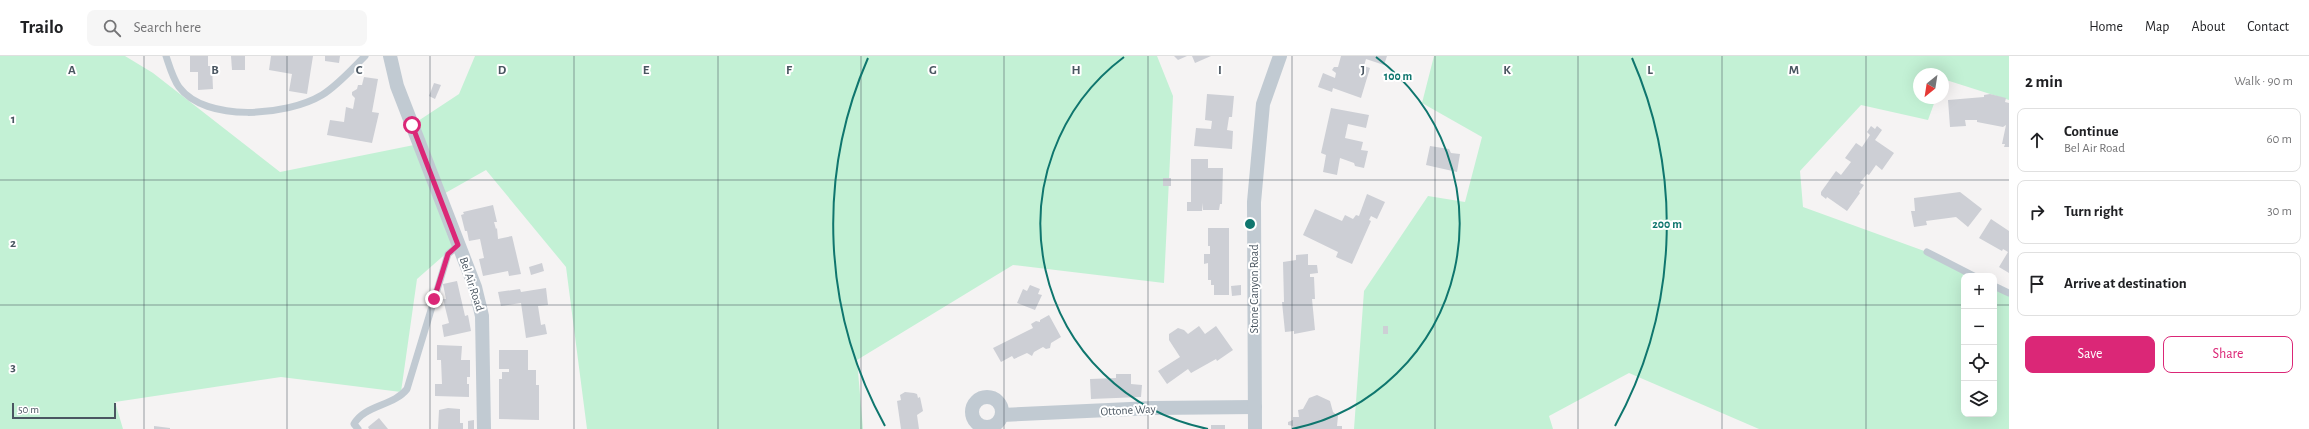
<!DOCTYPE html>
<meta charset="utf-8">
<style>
:root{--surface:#fff;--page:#f6f6f6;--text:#202124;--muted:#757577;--line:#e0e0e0;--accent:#db2777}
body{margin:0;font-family:"Alegreya Sans",sans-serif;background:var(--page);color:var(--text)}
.controls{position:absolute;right:12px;bottom:12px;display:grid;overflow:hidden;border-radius:8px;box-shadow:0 4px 16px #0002}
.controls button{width:36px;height:36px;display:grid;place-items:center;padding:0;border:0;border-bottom:1px solid var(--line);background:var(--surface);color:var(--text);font:20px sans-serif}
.compass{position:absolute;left:1913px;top:12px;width:36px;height:36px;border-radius:50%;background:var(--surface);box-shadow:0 4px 16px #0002;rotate:210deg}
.scale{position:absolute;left:12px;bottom:10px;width:104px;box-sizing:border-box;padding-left:4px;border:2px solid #4a5661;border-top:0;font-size:11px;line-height:14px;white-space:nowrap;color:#4a5661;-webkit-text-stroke:3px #fff;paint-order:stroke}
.stop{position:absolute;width:12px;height:12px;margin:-9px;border:3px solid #db2777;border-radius:50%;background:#fff}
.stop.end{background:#db2777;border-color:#fff;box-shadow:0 1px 4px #0008}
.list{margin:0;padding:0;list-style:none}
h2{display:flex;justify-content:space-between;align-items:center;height:52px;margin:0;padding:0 16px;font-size:17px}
h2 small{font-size:13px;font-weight:400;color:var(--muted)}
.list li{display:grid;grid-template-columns:26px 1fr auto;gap:12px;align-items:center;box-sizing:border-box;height:64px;margin:0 8px 8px;padding:0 8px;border:1px solid var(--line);border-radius:8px}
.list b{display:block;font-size:15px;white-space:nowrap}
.list p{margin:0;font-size:13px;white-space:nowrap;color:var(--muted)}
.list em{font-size:13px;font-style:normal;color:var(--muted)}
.actions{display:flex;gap:8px;padding:12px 16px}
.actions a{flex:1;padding:9px 0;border:1px solid var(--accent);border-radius:8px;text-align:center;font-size:14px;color:var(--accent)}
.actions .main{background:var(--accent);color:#fff}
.icon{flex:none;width:22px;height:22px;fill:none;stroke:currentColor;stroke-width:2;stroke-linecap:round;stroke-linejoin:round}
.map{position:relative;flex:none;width:2009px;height:373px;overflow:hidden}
header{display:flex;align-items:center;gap:24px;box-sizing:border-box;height:56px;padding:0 20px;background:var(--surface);border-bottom:1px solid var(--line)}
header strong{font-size:19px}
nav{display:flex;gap:22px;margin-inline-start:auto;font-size:14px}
.search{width:280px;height:36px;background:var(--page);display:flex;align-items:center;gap:10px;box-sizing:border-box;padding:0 14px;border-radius:8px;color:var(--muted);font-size:15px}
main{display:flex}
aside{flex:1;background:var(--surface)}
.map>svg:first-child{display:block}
</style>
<header>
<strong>Trailo</strong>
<div class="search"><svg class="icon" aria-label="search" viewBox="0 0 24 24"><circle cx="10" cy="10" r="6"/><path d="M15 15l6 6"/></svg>Search here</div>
<nav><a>Home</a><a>Map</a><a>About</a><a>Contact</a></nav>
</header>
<main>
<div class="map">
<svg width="2009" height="373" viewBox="0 0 2009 373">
<rect width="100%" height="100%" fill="#f5f3f3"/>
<!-- green -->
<g fill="#c3f1d5">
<path d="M0 0H125L153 17 280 116 419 88 412 69 459 38 475 0H1157L1173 40 1164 227 1013 209 857 304 863 373H587L566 211 486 114 440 140 458 187 417 223 401 336 281 321 115 346 123 373H0Z"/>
<path d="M1434 0H2009V44L1943 23V18H1919V42H1936L1928 64 1861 49 1800 115 1803 151 1927 196 1974 220H1964V358H1994V230L2009 237V373H1759L1629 317 1549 360 1553 373H1354L1364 235 1428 140 1465 146 1482 81 1422 47Z"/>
</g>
<!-- building -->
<g fill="#cdcfd5">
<path d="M190 0H208V10H212L213 33 198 34V16H190Z"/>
<path d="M231 0H245V14H232Z"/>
<path d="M271 0H313L307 38 289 35 292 18 269 14Z"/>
<path d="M325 0H340L339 7 325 5Z"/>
<path d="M1174 0H1187L1178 4Z"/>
<path d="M1192 0H1211L1195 7Z"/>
<path d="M1341 0H1387L1384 9 1366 3 1364 10 1370 12 1361 42 1333 32 1332 36 1318 31 1323 17 1335 22 1336 17 1332 14 1334 11H1338Z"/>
<path d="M364 21 378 23 372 56 379 57 372 87 327 79 330 64 344 66 346 51 353 53 355 42 352 39V36L357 33 358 29H362Z"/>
<path d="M434 27 441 29 435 43 429 40Z"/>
<path d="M1207 38 1234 40 1232 61H1229L1227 74 1233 75 1232 93 1194 90 1196 72 1211 73 1212 65 1205 64Z"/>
<path d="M1990 38 2006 42 2005 46 2009 47V91H2004L2005 88H2002L2006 69 2003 71 1977 66V64H1965L1966 70 1950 71 1948 44 1984 41V39Z"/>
<path d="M1331 52 1369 59 1366 72 1348 68 1345 82 1363 86 1361 94 1368 95 1364 112 1355 110 1354 107 1340 102 1337 119 1323 116 1326 99 1321 97Z"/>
<path d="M1871 70 1875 73 1877 70 1882 74 1875 84 1894 97 1882 114 1876 109 1869 119 1867 118 1860 127 1864 129 1859 136 1860 137 1847 155 1827 141 1826 143 1821 139V136L1836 115 1841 119 1851 106 1845 102 1856 87 1862 91 1870 79 1867 76Z"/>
<path d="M1430 90 1449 93 1451 97 1460 98 1457 116 1426 109Z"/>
<path d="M1191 103H1208V112H1223L1222 148H1220L1219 154H1203V147L1202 155H1187V146H1191Z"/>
<rect x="1163" y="122" width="8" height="8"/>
<path d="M1960 136 1982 153 1968 171 1956 161 1926 165 1927 169 1914 171 1911 155H1915L1914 142Z"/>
<path d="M1367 138 1385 146 1377 163 1371 160 1369 164 1371 165 1352 208 1336 201 1338 196 1303 179 1315 153 1342 165 1345 159 1353 163 1356 159 1359 160Z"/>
<path d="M493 149 497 166H494L496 173 497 172 498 183 512 180 521 218 509 220 508 215 483 220 479 203 484 202 480 183 469 185 467 175H465L461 159 464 158 463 156Z"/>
<path d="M1991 163 2009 175V217L1999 211 2008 196 2003 193 2002 195 1979 182Z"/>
<path d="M1208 172H1229V239H1214V229H1211V224H1208V207L1204 208V198H1210V190H1208Z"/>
<path d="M1308 198V209H1317L1318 217 1310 218V221H1314L1315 243H1312L1315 274 1294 278V275L1285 276 1282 246H1284L1283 206 1296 204V199Z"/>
<path d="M542 207 544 215 531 219 529 211Z"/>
<path d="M457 225 465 260 468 259 471 275 444 281 442 269 449 267 443 243H446L443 228Z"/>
<path d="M1030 229 1040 233 1038 238 1042 239 1035 254 1017 247 1023 233 1027 235Z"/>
<path d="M1241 229V239L1232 240 1231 230Z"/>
<path d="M546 232 548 249 538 250 541 269 545 268 547 278 526 282 521 247 501 250 498 236 520 233 521 236Z"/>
<path d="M1049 259 1061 281 1051 287 1050 292 1046 293 1043 291 1034 296 1032 300 1027 297 1014 303 1012 300 1001 306 993 292 1033 272 1031 268 1036 265 1040 266V264Z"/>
<path d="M1199 270 1205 278 1216 270 1233 294 1217 305 1216 303 1191 317 1188 313 1167 328 1158 315 1180 301 1169 284V278L1178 272 1184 274 1188 278Z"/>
<rect x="1383" y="270" width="5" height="8"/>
<path d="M437 289 462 290 461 304H470V321H467V328H469V341L435 340V328H442L441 304H437Z"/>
<path d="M499 294H528V314H536V329H539V364L499 363V323H502V316H509V313H499Z"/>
<path d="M1116 318H1131V328L1142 329 1141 341 1091 343 1090 323 1116 322Z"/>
<path d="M905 336 914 337 917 338 918 342 920 341 923 355 917 359 919 373H901L897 345 901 344 900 339Z"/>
<path d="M1317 339 1330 345 1333 356 1338 360 1337 370H1342V373H1293V370L1288 369V366L1293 364V361H1299L1298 354 1303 353 1309 342Z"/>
<path d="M448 352 460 353V367H463V373H438L439 354Z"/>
<path d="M379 362 388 373H369L368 371Z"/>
<path d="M474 364V373H468V365Z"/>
<rect x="1211" y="369" width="14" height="4"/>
<path d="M154 370 170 372V373H154Z"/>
</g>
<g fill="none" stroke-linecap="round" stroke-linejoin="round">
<!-- service -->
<g stroke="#c1cad2" stroke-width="7">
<path d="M166 0C169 9 173 23 179 31 206 67 287 60 322 39 338 29 352 13 365 0"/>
<path d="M1927 196 1974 220"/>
<path d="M1994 230 2009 237"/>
<path d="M358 373 354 368C364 349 394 350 407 333L448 198 459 189"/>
</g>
<!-- minor -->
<g stroke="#c1cad2" stroke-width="14">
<path d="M390 0 397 30 475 231 482 260 484 373"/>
<circle cx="987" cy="356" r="15"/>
<path d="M1002 359 1152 352 1255 351"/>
<path d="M1255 373 1254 146 1263 48 1280 0"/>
</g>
</g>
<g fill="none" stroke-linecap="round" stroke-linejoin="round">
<!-- route -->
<path stroke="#db2777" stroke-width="5" d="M412 69 458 189 448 198 434 243"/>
</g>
<!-- grid -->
<path fill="none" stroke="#4a5661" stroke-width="1" stroke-opacity="0.55" d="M144 0V373M287 0V373M430 0V373M574 0V373M718 0V373M861 0V373M1004 0V373M1148 0V373M1292 0V373M1435 0V373M1578 0V373M1722 0V373M1866 0V373M0 124H2009M0 249H1964M1994 249H2009"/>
<!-- distance rings -->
<g fill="none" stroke="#0f766e" stroke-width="2">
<path d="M1208 373A209 209 0 0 1 1124 1M1376 1A209 209 0 0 1 1292 373"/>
<path d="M885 370A417 417 0 0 1 868 2M1632 2A417 417 0 0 1 1615 370"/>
</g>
<g text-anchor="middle" stroke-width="4" stroke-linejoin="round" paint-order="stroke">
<!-- street labels -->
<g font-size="12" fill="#4a5661" stroke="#fff">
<text transform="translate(472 228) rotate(72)" y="4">Bel Air Road</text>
<text transform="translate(1254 233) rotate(-90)" y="4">Stone Canyon Road</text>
<text transform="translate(1128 354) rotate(-3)" y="4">Ottone Way</text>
</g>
</g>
<g font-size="13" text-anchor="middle" font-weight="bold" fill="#4a5661" stroke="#fff" stroke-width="4" stroke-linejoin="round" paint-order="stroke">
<text x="72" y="18">A</text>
<text x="215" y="18">B</text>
<text x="359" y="18">C</text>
<text x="502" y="18">D</text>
<text x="646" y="18">E</text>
<text x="789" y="18">F</text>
<text x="933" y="18">G</text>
<text x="1076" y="18">H</text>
<text x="1220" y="18">I</text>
<text x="1363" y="18">J</text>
<text x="1507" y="18">K</text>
<text x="1650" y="18">L</text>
<text x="1794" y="18">M</text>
<text x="13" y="67">1</text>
<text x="13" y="191">2</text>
<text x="13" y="315">3</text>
</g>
<circle cx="1250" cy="168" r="6" fill="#0f766e" stroke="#fff" stroke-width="2"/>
<g font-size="12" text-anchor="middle" font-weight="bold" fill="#0f766e" stroke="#fff" stroke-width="4" stroke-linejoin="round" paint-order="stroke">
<text x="1398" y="24">100 m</text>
<text x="1667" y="172">200 m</text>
</g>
</svg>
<div class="controls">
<button>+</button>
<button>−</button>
<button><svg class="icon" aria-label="locate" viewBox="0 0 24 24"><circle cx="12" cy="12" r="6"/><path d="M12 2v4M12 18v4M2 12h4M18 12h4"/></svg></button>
<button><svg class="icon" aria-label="layers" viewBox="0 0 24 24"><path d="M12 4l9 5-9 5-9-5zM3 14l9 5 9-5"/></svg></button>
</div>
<svg class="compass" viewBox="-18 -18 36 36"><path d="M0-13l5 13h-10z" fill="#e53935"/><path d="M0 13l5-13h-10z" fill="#757577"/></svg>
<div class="scale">50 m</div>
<div class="stop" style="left:412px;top:69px"></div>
<div class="stop end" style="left:434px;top:243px"></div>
</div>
<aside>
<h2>2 min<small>Walk · 90 m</small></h2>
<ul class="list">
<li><svg class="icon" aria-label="ahead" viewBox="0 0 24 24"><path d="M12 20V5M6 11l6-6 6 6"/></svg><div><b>Continue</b><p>Bel Air Road</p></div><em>60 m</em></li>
<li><svg class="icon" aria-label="right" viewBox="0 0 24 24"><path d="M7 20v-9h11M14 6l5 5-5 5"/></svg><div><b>Turn right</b></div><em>30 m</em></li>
<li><svg class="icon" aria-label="arrive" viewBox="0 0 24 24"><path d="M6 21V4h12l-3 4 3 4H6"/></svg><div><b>Arrive at destination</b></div></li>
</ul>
<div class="actions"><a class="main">Save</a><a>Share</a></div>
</aside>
</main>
